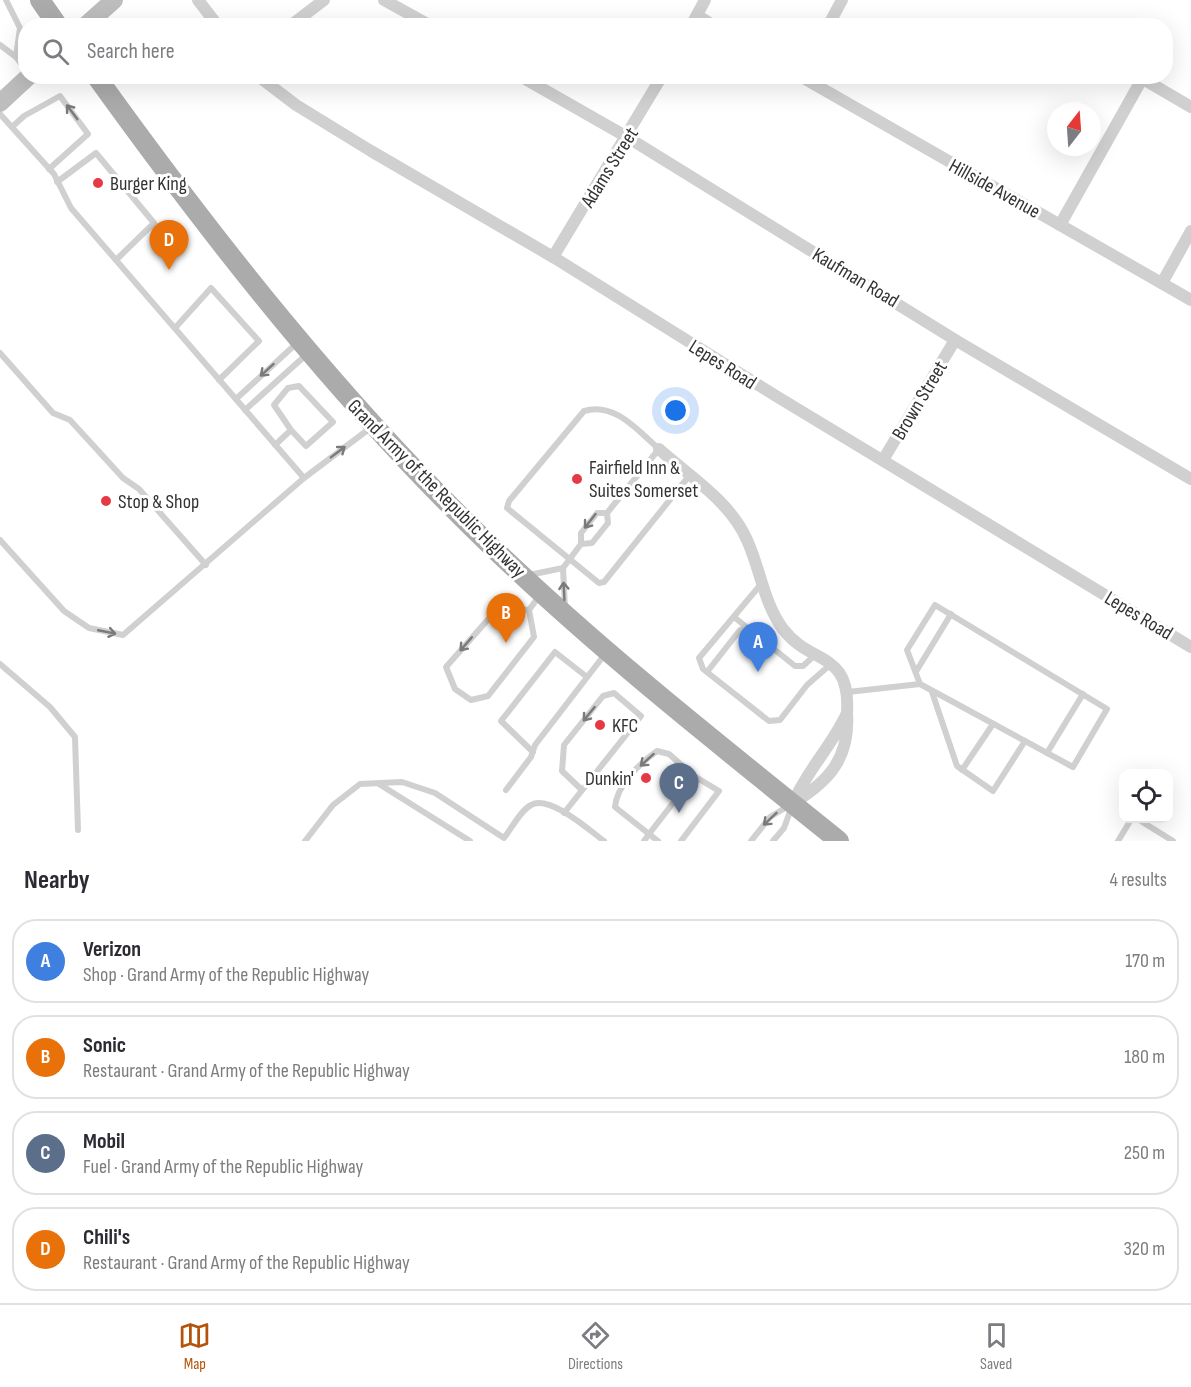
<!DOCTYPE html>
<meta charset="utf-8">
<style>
:root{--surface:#fff;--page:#f2f2f3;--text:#2b2b33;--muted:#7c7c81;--line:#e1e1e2;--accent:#b45309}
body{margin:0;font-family:"Sofia Sans Condensed",sans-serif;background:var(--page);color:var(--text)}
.controls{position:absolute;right:18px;bottom:18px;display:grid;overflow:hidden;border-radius:12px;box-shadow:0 6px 24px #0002}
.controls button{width:54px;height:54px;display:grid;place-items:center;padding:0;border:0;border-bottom:2px solid var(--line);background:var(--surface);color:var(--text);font:30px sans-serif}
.compass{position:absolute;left:1047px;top:102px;width:54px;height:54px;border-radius:50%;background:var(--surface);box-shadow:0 6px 24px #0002;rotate:17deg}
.you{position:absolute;left:676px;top:411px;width:21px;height:21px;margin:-15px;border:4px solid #fff;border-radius:50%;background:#1a73e8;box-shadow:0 0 0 9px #1a73e833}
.badge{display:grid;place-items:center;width:39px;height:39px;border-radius:50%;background:var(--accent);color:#fff;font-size:20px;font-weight:700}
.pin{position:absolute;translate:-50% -50px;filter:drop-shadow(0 2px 3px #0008)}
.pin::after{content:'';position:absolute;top:32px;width:21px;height:18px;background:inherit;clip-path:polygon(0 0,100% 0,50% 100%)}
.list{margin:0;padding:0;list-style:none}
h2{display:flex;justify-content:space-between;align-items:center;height:78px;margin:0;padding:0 24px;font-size:26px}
h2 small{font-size:20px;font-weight:400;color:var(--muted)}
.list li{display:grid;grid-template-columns:39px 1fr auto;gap:18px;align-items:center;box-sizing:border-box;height:84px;margin:0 12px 12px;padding:0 12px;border:2px solid var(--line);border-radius:24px}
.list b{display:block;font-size:22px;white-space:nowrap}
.list p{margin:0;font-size:20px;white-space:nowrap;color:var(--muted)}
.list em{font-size:20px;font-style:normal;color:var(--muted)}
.icon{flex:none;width:33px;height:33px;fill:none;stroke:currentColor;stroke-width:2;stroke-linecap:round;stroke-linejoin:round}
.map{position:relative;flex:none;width:1191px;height:841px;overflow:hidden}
.search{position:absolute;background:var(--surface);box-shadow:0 6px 24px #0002;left:18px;right:18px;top:18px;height:66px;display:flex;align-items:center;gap:15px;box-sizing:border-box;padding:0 21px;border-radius:24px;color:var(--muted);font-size:22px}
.sheet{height:462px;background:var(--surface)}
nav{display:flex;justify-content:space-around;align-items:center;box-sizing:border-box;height:84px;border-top:2px solid var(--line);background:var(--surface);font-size:16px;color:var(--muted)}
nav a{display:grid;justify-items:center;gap:3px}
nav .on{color:var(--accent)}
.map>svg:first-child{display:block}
</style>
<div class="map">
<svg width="1191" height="841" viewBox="0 0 1191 841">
<rect width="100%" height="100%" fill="#fff"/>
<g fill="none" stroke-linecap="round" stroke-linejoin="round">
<!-- lane -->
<g stroke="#d0d0d0" stroke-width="6">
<path d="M6 0 20 28 16 57 26 70"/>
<path d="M0 45 16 57"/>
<path d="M0 114 54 174 71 208 304 478 123 635 89 628 64 611 0 540"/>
<path d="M12 127 24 116 60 96 88 134 49 169"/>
<path d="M57 182 96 153 154 223 116 260"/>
<path d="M175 328 211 288 259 341 219 380"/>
<path d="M0 353 53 413 70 420 123 478 139 489 206 565"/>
<path d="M236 399 298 342"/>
<path d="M245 410 307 354"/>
<path d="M275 445 291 430 306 446 333 422 299 386 288 388 274 405 291 430"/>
<path d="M304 478 373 426"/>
<path d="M607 513 659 449C637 430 615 402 584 411L509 501 507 508 599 583 604 582 689 476"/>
<path d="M563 568 565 608"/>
<path d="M529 575 563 568 581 544V533L597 513H607L608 523 592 543 581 544"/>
<path d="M762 583 699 658 703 669 769 721 780 720 807 685 831 664"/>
<path d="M529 610 499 607 446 667 455 689 471 700 488 696 534 637 529 610 540 595"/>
<path d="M734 617 795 666H803L816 654"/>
<path d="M0 664 50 707 75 737 78 830"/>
<path d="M917 670 951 614"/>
<path d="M707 672 740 630 749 628"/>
<path d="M848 692 920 684 907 650 935 605 1107 709 1073 767 920 684"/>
<path d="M932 692 957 766 993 791 1025 741"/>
<path d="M533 752 501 721 555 652 587 677"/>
<path d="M1047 753 1083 694"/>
<path d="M962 770 993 724"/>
<path d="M379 784 470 841"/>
<path d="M506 790 531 757 535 745 605 654"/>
<path d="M564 813 641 716 614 693 603 696 564 745 562 771 582 790"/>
<path d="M1136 818 1173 841"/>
<path d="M305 841 333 805 360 784 402 782 435 793 504 838C512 828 520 811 531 805 549 794 589 830 604 841"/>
<path d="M644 841 649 834 615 807C617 785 639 764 657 751L669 754 694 776 719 791 681 841"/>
<path d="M658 841 649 834 694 776"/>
<path d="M751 841 770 817 790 805"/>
<path d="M773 841 784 828 792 806"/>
<path d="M1118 841 1132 818"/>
</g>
<!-- street -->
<g stroke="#d0d0d0" stroke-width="12">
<path d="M198 0 218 26"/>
<path d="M384 0 431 26"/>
<path d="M697 15 714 26"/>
<path d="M290 26 324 0"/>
<path d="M691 26 705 0"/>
<path d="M828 26 842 0"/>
<path d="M258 76 296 105 371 151 553 257 776 396 1191 647"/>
<path d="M520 76 627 137 957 341 1191 479"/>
<path d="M800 76 1191 300"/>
<path d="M1138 76 1191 107"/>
<path d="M1060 225 1142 79"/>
<path d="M553 257 662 76"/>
<path d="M1162 283 1191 231"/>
<path d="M659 449C690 477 730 501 747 540 760 568 764 604 783 629 811 666 851 650 847 713"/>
<path d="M883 460 955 340"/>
<path d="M847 713C850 757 830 781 793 803 807 770 832 746 847 713Z"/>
</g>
<!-- secondary -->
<g stroke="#bdbdbd" stroke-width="18">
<path d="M85 26 114 0"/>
<path d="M0 103 29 76"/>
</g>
<!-- primary -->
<g stroke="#ababab" stroke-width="20">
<path d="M40 0 58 26"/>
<path d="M96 76C216 243 342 403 490 545 600 651 721 746 839 841"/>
</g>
</g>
<!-- one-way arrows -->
<defs><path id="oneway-shaft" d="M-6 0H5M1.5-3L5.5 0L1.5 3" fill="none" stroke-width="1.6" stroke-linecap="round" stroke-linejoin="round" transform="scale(1.5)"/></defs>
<g stroke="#7a7a7a">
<use href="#oneway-shaft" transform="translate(72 112) rotate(-127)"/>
<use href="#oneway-shaft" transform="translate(267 370) rotate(138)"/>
<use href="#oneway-shaft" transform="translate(338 452) rotate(-37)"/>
<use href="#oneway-shaft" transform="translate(590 521) rotate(128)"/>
<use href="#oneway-shaft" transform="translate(564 591) rotate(-93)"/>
<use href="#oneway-shaft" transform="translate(107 632) rotate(11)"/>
<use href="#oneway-shaft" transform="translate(466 644) rotate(131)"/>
<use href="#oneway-shaft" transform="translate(589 714) rotate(129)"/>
<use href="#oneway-shaft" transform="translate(647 760) rotate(138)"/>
<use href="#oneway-shaft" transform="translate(770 819) rotate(137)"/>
</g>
<!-- markers -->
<g fill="#e63946" stroke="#fff" stroke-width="2">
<circle cx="98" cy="183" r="6"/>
<circle cx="577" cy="479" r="6"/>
<circle cx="106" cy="501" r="6"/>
<circle cx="600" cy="725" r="6"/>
<circle cx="646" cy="778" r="6"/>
</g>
<g text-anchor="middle" stroke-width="6" stroke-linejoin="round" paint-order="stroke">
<!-- street labels -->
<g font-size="20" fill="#333" stroke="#fff">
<text transform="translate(609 167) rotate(-58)" y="7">Adams Street</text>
<text transform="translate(995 188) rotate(29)" y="7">Hillside Avenue</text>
<text transform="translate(856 277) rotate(31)" y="7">Kaufman Road</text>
<text transform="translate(723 364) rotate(32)" y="7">Lepes Road</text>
<text transform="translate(919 400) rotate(-59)" y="7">Brown Street</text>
<text transform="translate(437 488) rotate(45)" y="7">Grand Army of the Republic Highway</text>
<text transform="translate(1139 615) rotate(31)" y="7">Lepes Road</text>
</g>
<!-- poi labels -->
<g font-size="20" fill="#333" stroke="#fff" text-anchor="start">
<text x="110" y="190">Burger King</text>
<text x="589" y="474">Fairfield Inn &amp;<tspan x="589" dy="23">Suites Somerset</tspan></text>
<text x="118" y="508">Stop &amp; Shop</text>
<text x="612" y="732">KFC</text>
<text x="634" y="785" text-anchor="end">Dunkin'</text>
</g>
</g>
</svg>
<div class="controls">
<button><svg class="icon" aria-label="locate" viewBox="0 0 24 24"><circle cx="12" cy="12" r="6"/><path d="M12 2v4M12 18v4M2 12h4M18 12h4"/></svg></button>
</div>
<svg class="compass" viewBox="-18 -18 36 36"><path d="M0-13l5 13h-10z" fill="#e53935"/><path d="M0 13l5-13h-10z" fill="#7c7c81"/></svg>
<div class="you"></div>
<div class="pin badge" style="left:758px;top:672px;background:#3f7fe0">A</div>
<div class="pin badge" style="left:506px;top:643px;background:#e8710a">B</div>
<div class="pin badge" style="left:679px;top:813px;background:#5c6f8a">C</div>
<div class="pin badge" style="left:169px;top:270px;background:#e8710a">D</div>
<div class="search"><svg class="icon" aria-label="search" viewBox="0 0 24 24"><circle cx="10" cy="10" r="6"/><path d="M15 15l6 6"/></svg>Search here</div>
</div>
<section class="sheet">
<h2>Nearby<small>4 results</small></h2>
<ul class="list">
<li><span class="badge" style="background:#3f7fe0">A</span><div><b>Verizon</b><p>Shop · Grand Army of the Republic Highway</p></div><em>170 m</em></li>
<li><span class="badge" style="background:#e8710a">B</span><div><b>Sonic</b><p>Restaurant · Grand Army of the Republic Highway</p></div><em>180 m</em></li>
<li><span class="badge" style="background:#5c6f8a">C</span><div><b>Mobil</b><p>Fuel · Grand Army of the Republic Highway</p></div><em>250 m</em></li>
<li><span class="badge" style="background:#e8710a">D</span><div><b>Chili's</b><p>Restaurant · Grand Army of the Republic Highway</p></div><em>320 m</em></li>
</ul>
</section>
<nav>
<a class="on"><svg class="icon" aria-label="map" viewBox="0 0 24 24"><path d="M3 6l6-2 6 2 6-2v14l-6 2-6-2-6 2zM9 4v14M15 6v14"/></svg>Map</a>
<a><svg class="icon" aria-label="directions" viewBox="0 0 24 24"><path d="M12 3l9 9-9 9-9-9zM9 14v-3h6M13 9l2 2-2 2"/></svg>Directions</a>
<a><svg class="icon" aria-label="saved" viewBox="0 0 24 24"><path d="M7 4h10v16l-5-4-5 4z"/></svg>Saved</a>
</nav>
